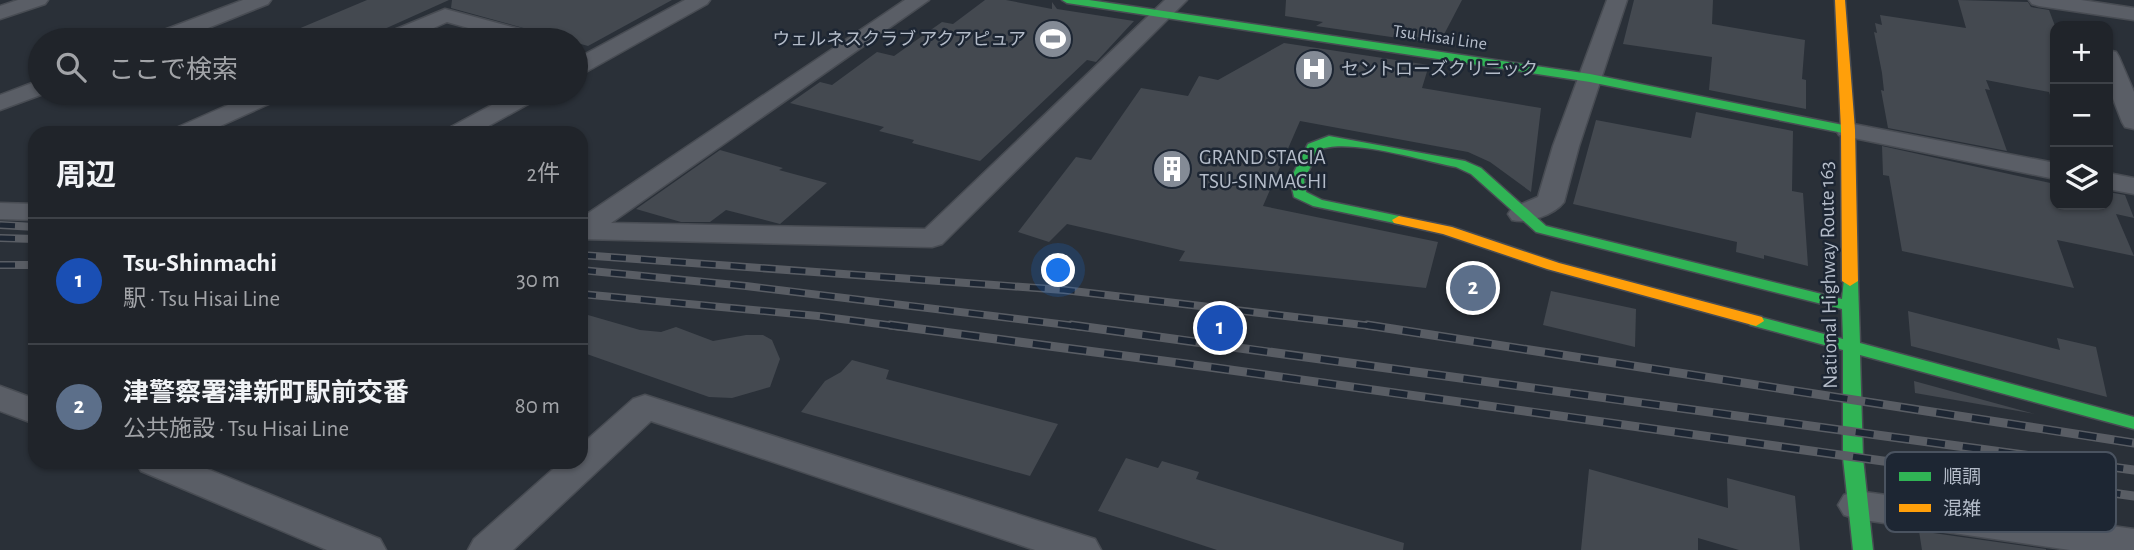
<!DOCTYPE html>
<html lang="ja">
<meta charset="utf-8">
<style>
:root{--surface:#20242a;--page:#2d3036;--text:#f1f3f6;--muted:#a2a4a8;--line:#3d4147;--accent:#ea580c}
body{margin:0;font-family:"Alegreya Sans","Noto Sans JP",sans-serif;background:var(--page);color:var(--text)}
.controls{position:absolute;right:21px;top:21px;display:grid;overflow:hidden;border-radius:14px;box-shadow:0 2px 5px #0004}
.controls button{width:63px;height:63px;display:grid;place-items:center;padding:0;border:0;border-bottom:2px solid var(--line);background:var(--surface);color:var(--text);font:35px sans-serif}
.you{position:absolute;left:1059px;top:271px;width:24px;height:24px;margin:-18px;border:5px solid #fff;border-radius:50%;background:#1a73e8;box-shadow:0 0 0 10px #1a73e833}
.badge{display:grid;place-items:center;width:46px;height:46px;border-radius:50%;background:var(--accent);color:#fff;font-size:23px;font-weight:700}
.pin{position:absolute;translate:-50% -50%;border:4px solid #fff;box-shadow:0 2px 7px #0006}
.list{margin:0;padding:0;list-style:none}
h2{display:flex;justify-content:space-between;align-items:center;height:91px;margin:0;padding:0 28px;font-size:30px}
h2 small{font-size:23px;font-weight:400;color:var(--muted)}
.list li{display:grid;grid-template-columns:46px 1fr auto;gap:21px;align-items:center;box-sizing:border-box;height:126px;padding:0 28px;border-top:2px solid var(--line)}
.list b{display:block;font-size:26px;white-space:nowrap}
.list p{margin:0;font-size:23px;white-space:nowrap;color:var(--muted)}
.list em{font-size:23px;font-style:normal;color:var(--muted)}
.icon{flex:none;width:38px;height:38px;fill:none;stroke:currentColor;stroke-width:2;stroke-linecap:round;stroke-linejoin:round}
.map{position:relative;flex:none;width:2134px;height:550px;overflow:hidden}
.search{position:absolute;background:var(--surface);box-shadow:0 2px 5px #0004;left:28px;top:28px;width:560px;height:77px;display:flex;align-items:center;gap:18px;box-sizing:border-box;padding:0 24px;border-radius:38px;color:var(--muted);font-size:26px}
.panel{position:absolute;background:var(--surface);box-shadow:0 2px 5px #0004;left:28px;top:126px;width:560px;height:343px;border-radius:21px}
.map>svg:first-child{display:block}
</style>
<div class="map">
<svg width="2134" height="550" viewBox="0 0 2134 550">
<rect width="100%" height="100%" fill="#2a3038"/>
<!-- building -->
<g fill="#444950">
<path d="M367 0H449L360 40H272Z"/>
<path d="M452 0H672L588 46 451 8Z"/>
<path d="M985 0H1006L1052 9V2L1057 9 1134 21 1096 62 1087 60 980 161 912 143 914 140 879 131 884 127 790 103 820 82 832 85 877 52 894 56 942 22 953 24Z"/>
<path d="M1286 0H1462L1439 44 1316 26 1323 22 1285 16Z"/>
<path d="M1634 0H1713L1712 24 1805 40 1802 79 1806 80V109L1709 90 1712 57 1623 44Z"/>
<path d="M1958 0 2028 2 2031 7 2049 10 2055 26V110L2049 92 1986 80 1990 90 1985 89 2007 151 1888 128 1881 90 1884 91 1882 73 1874 32 1877 33 1875 23 1882 25 1880 15 1966 28Z"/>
<path d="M1284 43 1429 65 1422 88 1541 108 1531 192 1490 162 1468 152 1300 121 1263 206 1438 242 1426 288 1179 261 1185 251 1067 224 1049 242 1018 232 1076 157 1091 160 1141 88 1188 96 1199 76 1218 80Z"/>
<path d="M1696 112 1793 131 1792 191 1803 193 1808 266 1764 255V259L1736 252 1737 242 1573 204 1596 120 1691 138Z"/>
<path d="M1882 146 2055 184V205H2108V192L2125 195 2134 218 2116 214 2134 256 2057 240 2074 288 1902 251 1889 176 1883 175Z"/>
<path d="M720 150 783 168 779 170 827 183 780 224 726 210 710 222H681L636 209Z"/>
<path d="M1551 291 1636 309 1635 347 1543 325Z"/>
<path d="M1908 311 2060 350 2057 338 2096 347 2107 397 1911 346Z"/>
<path d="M581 313 640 330 661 332 676 327 713 341 746 335H763L772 340 780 359 770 387 732 398 709 397 581 352Z"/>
<path d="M852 360 889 370 886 379 1058 424 1030 476 801 412 825 381 841 372Z"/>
<path d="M1914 381 2035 414 1915 393Z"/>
<path d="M1126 458 1158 468 1162 461 1199 472 1196 479 1404 543 1403 550H1217L1098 511Z"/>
<path d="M1589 469 1728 508 1727 478 1795 496 1800 550H1739L1698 538V550H1581Z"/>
<path d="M1919 531 2046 549V550H1922Z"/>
</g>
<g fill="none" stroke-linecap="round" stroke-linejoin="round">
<defs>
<g id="street">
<path d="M18 0H48L45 4 0 19V6Z"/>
<path d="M243 0H271L268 4 178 40H148L151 35Z"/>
<path d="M685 0H710L707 4 584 73 576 75V59Z"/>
<path d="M905 0H929L611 223 925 229 1165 0H1187L942 244 932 247 581 239V218Z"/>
<path d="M1607 0H1627L1579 146 1564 202C1554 215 1528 224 1512 220L1508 214 1512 208 1538 197 1553 146Z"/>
<path d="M2029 0H2081L2134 8V20L2039 6 2032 4Z"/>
<path d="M445 9 542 35 545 40H511L447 22 407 40H379L382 35Z"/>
<path d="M2108 50 2116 52 2119 57 2134 92V129L2125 127 2122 122 2108 86Z"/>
<path d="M40 80V93H46L0 110V95Z"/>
<path d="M255 93H286L282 98 205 133H173L176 128Z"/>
<path d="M514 93H543L539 98 476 133H446L449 128Z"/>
<path d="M1848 123 2055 163V179L1839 135 1836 130 1839 125Z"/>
<path d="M2108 173 2134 178V194L2108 189Z"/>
<path d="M0 203 35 204V220L0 219Z"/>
<path d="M0 386 35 399V424L0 411Z"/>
<path d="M645 395 1095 539 1101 550H1035L651 421 513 550H468L474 539 561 462H581V445L633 399Z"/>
<path d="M136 462H190L380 539 386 550H327L141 471Z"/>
<path d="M1857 491 2134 529V550H2070L1857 519 1844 515 1838 505 1844 495Z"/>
</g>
<g id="fast">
<path d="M1062 0H1089L1590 74 1848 126 1855 130 1848 134 1590 82 1067 3Z"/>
<path d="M1329 136 1465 161 1481 168 1546 226 1842 299 1844 278H1856L1858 281 1860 343 2134 417V429L1860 355 1863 458 1873 550H1853L1843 458V350L1750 325 1748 321 1756 316 1843 339 1842 309 1536 232 1471 174 1456 167C1424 161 1346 137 1319 150L1304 180 1306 192 1322 200 1399 216 1406 220 1399 224 1313 206 1294 197 1290 180 1308 144Z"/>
</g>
<g id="slow">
<path d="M1835 0H1845L1855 130 1858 281 1850 286 1842 281 1841 130Z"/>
<path d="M1399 216 1452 227 1559 263 1762 317 1764 321 1756 326 1547 269 1443 234 1394 223 1392 220Z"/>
</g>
</defs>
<!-- street casing -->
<use href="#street" stroke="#484c53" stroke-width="3"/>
<!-- fast casing -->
<use href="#fast" stroke="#484c53" stroke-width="3"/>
<!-- slow casing -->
<use href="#slow" stroke="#484c53" stroke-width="3"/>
<!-- street -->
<use href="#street" fill="#5a5e66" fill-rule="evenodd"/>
<!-- fast -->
<use href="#fast" fill="#30b455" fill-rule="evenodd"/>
<!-- slow -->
<use href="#slow" fill="#ff9f0a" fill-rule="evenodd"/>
<defs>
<g id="rail-far1">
<path d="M0 225 35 227"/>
<path d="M0 238 35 239"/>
<path d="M581 255 1064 290 1380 327"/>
<path d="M0 265H35"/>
<path d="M581 270 746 286 1084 327"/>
<path d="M581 294 818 316 903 327"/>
</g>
<g id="rail">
<path d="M890 325 1209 367 2134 496"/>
<path d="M1071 325 2134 470"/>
<path d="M1367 325 2134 443"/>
</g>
</defs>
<!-- rail-far1 casing -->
<use href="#rail-far1" stroke="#595d64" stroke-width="8"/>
<!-- rail casing -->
<use href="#rail" stroke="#595d64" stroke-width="9"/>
<!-- rail-far1 -->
<use href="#rail-far1" stroke="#1d2633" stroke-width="5" stroke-dasharray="15" stroke-linecap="butt"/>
<!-- rail -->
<use href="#rail" stroke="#1d2633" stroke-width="6" stroke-dasharray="18" stroke-linecap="butt"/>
</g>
<!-- icons -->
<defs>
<symbol id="stadium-disc" viewBox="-11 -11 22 22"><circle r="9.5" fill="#848b96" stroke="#1d2633"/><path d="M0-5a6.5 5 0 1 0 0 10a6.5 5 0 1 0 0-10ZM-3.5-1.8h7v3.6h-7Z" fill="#fff"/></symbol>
<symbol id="hospital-disc" viewBox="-11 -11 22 22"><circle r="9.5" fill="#848b96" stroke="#1d2633"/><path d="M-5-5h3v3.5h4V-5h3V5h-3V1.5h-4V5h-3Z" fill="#fff"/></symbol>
<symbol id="building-disc" viewBox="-11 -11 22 22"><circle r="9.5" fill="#848b96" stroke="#1d2633"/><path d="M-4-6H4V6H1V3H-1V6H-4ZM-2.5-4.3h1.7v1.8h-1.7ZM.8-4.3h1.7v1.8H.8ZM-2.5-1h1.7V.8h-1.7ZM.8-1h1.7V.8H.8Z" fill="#fff"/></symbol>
</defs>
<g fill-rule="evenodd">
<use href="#stadium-disc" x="1031" y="17" width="44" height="44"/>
<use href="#hospital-disc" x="1292" y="47" width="44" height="44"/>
<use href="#building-disc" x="1150" y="147" width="44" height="44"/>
</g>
<g text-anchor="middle" stroke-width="5" stroke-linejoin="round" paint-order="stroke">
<!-- far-street labels -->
<g font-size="18" fill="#b4bcc9" stroke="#1d2633">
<text transform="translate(1440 37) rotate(8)" y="6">Tsu Hisai Line</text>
</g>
<!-- far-poi labels -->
<g font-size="18" fill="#b4bcc9" stroke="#1d2633" text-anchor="end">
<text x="1026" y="45">ウェルネスクラブ アクアピュア</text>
<text x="1341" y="75" text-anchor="start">セントローズクリニック</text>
</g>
<!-- poi labels -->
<g font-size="21" fill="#b4bcc9" stroke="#1d2633" text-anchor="start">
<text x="1199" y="164">GRAND STACIA<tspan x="1199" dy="24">TSU-SINMACHI</tspan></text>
</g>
<!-- street labels -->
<g font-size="21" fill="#b4bcc9" stroke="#1d2633">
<text transform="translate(1828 275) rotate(-91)" y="7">National Highway Route 163</text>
</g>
</g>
<!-- legend -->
<rect x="1885" y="452" width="231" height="80" rx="10" fill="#1d2633" stroke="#4a5360" stroke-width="2"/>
<rect x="1899" y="472" width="32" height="9" fill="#30b455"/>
<rect x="1899" y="504" width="32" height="8" fill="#ff9f0a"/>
<g font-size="19" fill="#b4bcc9">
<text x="1943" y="483">順調</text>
<text x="1943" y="515">混雑</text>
</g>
</svg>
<div class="controls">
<button>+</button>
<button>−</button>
<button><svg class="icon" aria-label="layers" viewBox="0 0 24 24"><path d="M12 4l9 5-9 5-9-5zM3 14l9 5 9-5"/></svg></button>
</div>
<div class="you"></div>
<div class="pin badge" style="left:1220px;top:328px;background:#1a4fb4">1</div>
<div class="pin badge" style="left:1473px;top:288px;background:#5c6f8a">2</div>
<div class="search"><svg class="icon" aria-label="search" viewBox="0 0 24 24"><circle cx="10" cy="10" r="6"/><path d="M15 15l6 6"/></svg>ここで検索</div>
<section class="panel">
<h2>周辺<small>2件</small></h2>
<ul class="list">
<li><span class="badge" style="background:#1a4fb4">1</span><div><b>Tsu-Shinmachi</b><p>駅 · Tsu Hisai Line</p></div><em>30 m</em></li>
<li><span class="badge" style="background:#5c6f8a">2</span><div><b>津警察署津新町駅前交番</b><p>公共施設 · Tsu Hisai Line</p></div><em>80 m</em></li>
</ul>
</section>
</div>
